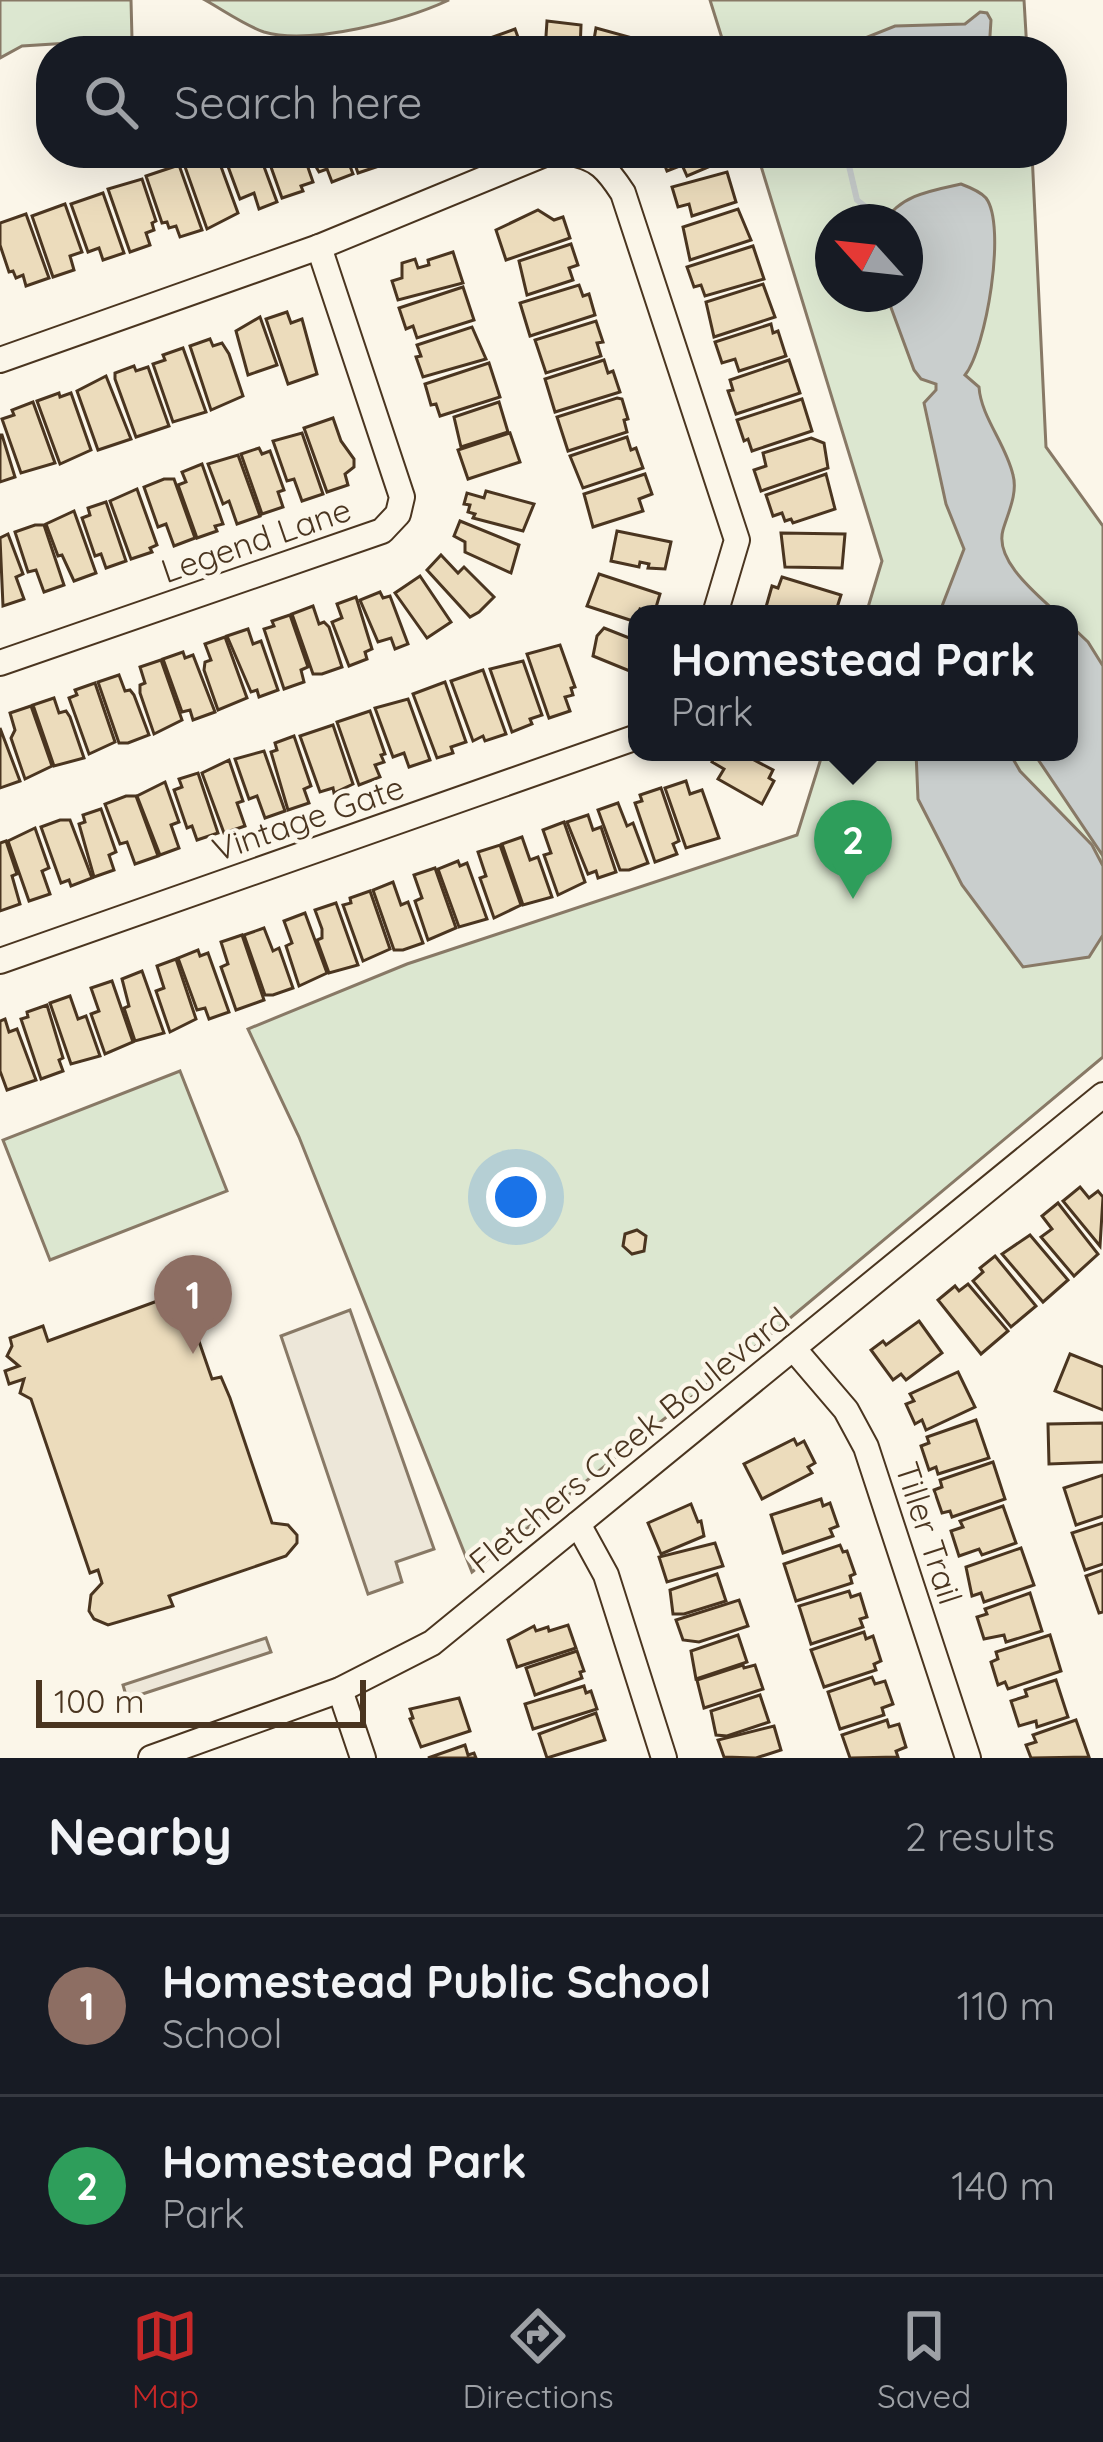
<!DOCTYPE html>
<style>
:root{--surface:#171b24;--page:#242831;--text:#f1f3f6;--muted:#9ea1a6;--line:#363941;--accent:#c62828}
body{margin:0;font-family:Quicksand,sans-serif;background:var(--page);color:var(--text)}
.compass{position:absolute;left:815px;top:204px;width:108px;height:108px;border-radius:50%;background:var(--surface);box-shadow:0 12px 48px #0002;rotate:297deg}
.scale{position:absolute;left:36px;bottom:30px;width:330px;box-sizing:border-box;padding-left:12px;border:6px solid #4a3520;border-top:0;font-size:33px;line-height:42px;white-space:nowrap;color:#4a3520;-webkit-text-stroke:9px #fbf6e9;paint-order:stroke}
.you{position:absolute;left:516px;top:1197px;width:42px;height:42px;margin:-30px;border:9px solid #fff;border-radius:50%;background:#1a73e8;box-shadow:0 0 0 18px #1a73e833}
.badge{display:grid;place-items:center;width:78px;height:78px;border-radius:50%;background:var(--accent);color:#fff;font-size:39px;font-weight:700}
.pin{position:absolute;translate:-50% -99px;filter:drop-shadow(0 3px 6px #0008)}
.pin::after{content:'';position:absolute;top:63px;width:42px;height:36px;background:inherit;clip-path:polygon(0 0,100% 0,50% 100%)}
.popup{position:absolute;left:628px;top:605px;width:450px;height:156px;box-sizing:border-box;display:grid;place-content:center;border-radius:24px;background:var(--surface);filter:drop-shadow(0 3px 9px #0005);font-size:39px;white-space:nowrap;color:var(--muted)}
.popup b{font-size:45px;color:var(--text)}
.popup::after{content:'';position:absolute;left:50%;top:100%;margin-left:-24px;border:24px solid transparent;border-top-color:var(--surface)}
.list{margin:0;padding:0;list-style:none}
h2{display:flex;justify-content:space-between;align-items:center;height:156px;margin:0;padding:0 48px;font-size:51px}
h2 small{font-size:39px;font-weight:400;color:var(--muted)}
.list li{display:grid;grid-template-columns:78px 1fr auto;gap:36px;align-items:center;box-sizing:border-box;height:180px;padding:0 48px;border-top:3px solid var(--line)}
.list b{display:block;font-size:45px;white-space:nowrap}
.list p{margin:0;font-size:39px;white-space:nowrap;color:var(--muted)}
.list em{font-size:39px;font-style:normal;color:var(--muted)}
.icon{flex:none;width:66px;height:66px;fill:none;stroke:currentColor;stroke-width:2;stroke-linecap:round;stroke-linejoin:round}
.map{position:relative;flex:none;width:1103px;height:1758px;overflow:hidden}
.search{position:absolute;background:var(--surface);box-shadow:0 12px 48px #0002;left:36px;right:36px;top:36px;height:132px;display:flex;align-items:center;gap:30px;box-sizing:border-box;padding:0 42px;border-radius:48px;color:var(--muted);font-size:45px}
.sheet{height:516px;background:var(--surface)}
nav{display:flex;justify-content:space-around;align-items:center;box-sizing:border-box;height:168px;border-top:3px solid var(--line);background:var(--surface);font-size:33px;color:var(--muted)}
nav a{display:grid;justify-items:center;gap:6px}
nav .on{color:var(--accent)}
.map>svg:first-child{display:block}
</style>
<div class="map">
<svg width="1103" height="1758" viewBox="0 0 1103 1758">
<rect width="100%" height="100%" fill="#fbf6e9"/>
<!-- green -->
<g fill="#dce7d0" stroke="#887966" stroke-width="3" fill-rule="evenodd">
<path d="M0 0H131L132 39 22 46 0 58Z"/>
<path d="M205 0H449C406 20 310 46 264 32 244 25 223 10 205 0Z"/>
<path d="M710 0H1024L1027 51H726Z"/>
<path d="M757 153H1032L1046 447 1103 526V1057L777 1329 472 1572 299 1137 248 1029 407 964 797 835 823 752H1069V614H866L882 561ZM833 222H905V294H833Z"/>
<path d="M180 1071 227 1191 50 1260 3 1140Z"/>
</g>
<!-- parking -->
<g fill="#ede7d9" stroke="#887966" stroke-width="3">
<path d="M350 1310 434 1549 396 1562 402 1582 368 1594 281 1336Z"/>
<path d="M266 1638 271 1652 127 1699 123 1685Z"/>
</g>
<!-- water -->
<g fill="#c9cecd" stroke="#887966" stroke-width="3">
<path d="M980 12 987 13 991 20 989 51H854L865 38 895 26 965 24Z"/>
<path d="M961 184C969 187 980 191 986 198 1007 226 986 349 965 375L979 387C981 417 1006 444 1013 475 1018 493 1008 513 1003 530 994 561 1038 595 1058 614H939L964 549 946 504 924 403 936 390V384L921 379 914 370 886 294H905V222H885C899 195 934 190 961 184Z"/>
<path d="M1069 624 1088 642 1103 666V856L1033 752H1069Z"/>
<path d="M916 752H1009L1020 771 1092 845 1103 866V935L1089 957 1023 967 962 885 918 799Z"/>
</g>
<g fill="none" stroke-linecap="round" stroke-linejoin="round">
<!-- stream -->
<path stroke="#c9cecd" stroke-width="6" d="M846 153 857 200 885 222"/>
</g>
<!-- building -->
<g fill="#ecdcbc" stroke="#4a3520" stroke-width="3">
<path d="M547 21 581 25 580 51H545Z"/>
<path d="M596 28 629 37 627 51H592Z"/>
<path d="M515 29 523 51H486L482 41Z"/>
<path d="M216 153 238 213 207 229 184 164Z"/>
<path d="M247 153H259L277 202 259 209 254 193 240 199 226 161Z"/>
<path d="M266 153H303L313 182 301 186 303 191 282 198Z"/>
<path d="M308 153H345L353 174 332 182 327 169 319 172Z"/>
<path d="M351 153H375L379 166 358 173Z"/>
<path d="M660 153H723L725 160 687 176 682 165 667 171Z"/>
<path d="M179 165 202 230 180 237 176 226 169 228 167 222 162 223 146 176Z"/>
<path d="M727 172 736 202 692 216 689 204 678 207 672 187Z"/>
<path d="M142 179 156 221 152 223 154 230 146 233 150 245 130 252 108 189Z"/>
<path d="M103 193 124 253 103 260 99 248 88 252 71 204Z"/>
<path d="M65 204 82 252 70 256 74 270 53 277 32 216Z"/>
<path d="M738 209 751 240 690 260 683 227Z"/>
<path d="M538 210 554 220 563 217 570 238 506 260 496 230Z"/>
<path d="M26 214 49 278 26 286 23 275 16 278 13 271 9 272 0 245V223Z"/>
<path d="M571 244 578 265 569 268 573 280 527 295 519 261Z"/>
<path d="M753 246 764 279 705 296 701 285 694 287 687 267Z"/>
<path d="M453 252 463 283 398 300 392 281 402 278V263L415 259 418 268 429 265 428 260Z"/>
<path d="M763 284 775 317 714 337 706 302Z"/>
<path d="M579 285 583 296 589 294 595 315 530 336 520 303Z"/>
<path d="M463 287 474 320 417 338 413 326 406 329 399 308Z"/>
<path d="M287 312 291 323 302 319 317 374 288 384 266 319Z"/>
<path d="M260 317 277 365 248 375 236 331Z"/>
<path d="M596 321 603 342 597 343 601 356 546 373 535 340Z"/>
<path d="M771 324 773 333 778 331 786 356 739 371 735 359 722 363 715 342Z"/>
<path d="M472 327 486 359 423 377 416 357 421 356 417 345Z"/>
<path d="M210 339 213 346 222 343 229 354 243 396 211 410 190 346Z"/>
<path d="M183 348 206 412 173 422 153 364 165 360 163 355Z"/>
<path d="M604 360 608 373 613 371 620 392 555 412 545 379Z"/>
<path d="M789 360 800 393 736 414 728 391 733 390 730 380Z"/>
<path d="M489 363 500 397 440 416 436 404 431 405 425 384Z"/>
<path d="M134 366 136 371 148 367 169 426 136 437 115 379V373Z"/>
<path d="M106 376 131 439 98 450 77 391Z"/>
<path d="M59 393 60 397 71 393 91 450 60 464 37 401Z"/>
<path d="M617 398 622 399 628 419 624 420 627 432 568 451 557 417Z"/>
<path d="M802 399 812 431 752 451 748 439 744 441 737 420Z"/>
<path d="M33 402 55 463 21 473 2 419 14 415 12 410Z"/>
<path d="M499 402 508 432 461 447 454 417Z"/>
<path d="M333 418 341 441 354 459V467L345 474 348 485 327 492 304 428Z"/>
<path d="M302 433 323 494 302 501 294 479 287 481 273 441Z"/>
<path d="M510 433 520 462 468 479 458 450Z"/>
<path d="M2 435 15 477 0 482V435Z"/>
<path d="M627 437 631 450 636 448 643 468 583 488 570 456Z"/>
<path d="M811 438 824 443 828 468 761 491 754 470 766 466 763 453Z"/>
<path d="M259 448 262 454 270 451 284 490 278 492 283 507 262 514 241 454Z"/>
<path d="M238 455 260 516 237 524 229 501 223 504 208 464Z"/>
<path d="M202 464 223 524 215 526 217 531 197 538 178 485 186 482 182 472Z"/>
<path d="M645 474 652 494 639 499 643 511 593 527 584 494Z"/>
<path d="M826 474 835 509 793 523 791 519 785 521 782 513 773 516 766 495Z"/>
<path d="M164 479H174L195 538 174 546 166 524 158 527 144 487Z"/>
<path d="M137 489 157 545 150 548 152 552 131 559 110 501Z"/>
<path d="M486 491 534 504 523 531 473 518 475 514 468 512 470 505 464 504 467 493 484 498Z"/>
<path d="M106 502 126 561 106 568 101 554 95 556 82 518 90 515 88 508Z"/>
<path d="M74 511 96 573 74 581 62 555 58 556 46 524Z"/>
<path d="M460 521 519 545 511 573 465 552V542L454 536Z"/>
<path d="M35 525H44L64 585 44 592 36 570 28 572 15 532Z"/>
<path d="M617 531 671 542 665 569 648 568 649 564 640 562 639 567 611 561Z"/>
<path d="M781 533 845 534 842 568 785 567Z"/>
<path d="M8 534 23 574 16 577 24 599 3 606 0 538Z"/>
<path d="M441 555 458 573 464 567 494 597 479 612 470 617 427 570Z"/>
<path d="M599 574 660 594 654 614 640 609 636 622 587 606Z"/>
<path d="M420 576 451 622 427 638 395 593Z"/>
<path d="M782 577 841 595 835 614H789L766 607 772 586 778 588Z"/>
<path d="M380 592 383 598 390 596 408 644 395 649 391 638 378 642 360 600Z"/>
<path d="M356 597 372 649 365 652 367 659 349 666 332 622 342 618 337 604Z"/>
<path d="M313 606 319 624 324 622 329 627 342 667 322 674H313L292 614Z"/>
<path d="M290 615 308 667 301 670 304 682 284 689 264 629 274 626 272 621Z"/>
<path d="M604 628 637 641V674L593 656 597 636Z"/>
<path d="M248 629 253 644 261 641 278 690 259 697 257 690 251 692 227 636Z"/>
<path d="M225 637 247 698 218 710 204 670 205 662 211 660 205 644Z"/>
<path d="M560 645 575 687 571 688 573 695 565 697 570 711 549 718 527 654Z"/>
<path d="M183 652 185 658 193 655 215 712 193 720 190 710 182 712 163 659Z"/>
<path d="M161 660 182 720 154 734 140 693V685L145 683 140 667Z"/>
<path d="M523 661 542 715 530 719 532 724 512 732 490 669Z"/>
<path d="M483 670 506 734 485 741 483 736 473 741 451 681Z"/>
<path d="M119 675 125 691 130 690 134 695 149 735 128 743H119L98 682Z"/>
<path d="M445 682 466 742 451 747 453 753 437 758 413 694Z"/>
<path d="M95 683 115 742 89 754 69 698 77 695 75 690Z"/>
<path d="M54 698 59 713 66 711 70 717 84 758 54 766 33 705Z"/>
<path d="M408 699 430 760 409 767 404 753 393 757 375 708Z"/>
<path d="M31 706 52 766 25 779 11 738 15 730 10 713Z"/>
<path d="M370 711 385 754 381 755 384 762 375 765 380 777 359 785 337 722Z"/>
<path d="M333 725 353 784 334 793 333 788 320 792 300 736Z"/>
<path d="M0 728 20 781 0 788Z"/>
<path d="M294 736 311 786 304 789 309 803 288 810 271 752 277 750 275 743Z"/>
<path d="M264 751 285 811 265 818 257 796 249 799 235 759Z"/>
<path d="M717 752H739L773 770 769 778 774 781 762 804 718 779 724 769 712 762Z"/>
<path d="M229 760 243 801 237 803 245 826 224 833 202 773Z"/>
<path d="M198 773 218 833 197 840 192 826 187 828 174 790 182 787 179 779Z"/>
<path d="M686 781 690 794 702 790 719 838 686 848 665 788Z"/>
<path d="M165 782 179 822 171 825 179 848 160 855 137 796Z"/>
<path d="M661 788 679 841 673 844 677 854 655 862 635 803 642 801 640 795Z"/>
<path d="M126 796H136L158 856 135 864 127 842 120 844 105 804Z"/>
<path d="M618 803 627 826 633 823 648 863 629 870H620L598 810Z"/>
<path d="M101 809 116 852 109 855 114 870 94 877 79 824 85 822 83 815Z"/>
<path d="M588 815 593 830 601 827 616 872 598 878 596 871 588 874 567 822Z"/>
<path d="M60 820H70L92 878 71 886 69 880 61 883 41 827Z"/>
<path d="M564 822 585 882 558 895 544 855 551 853 543 830Z"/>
<path d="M35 828 49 868 42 871 50 894 29 901 8 841Z"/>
<path d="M522 837 530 860 538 857 552 897 523 905 502 844Z"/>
<path d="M6 841 17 874 12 876 20 904 0 911V843Z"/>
<path d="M500 845 521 905 494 918 480 878 486 876 478 852Z"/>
<path d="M458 861 460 866 467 863 487 919 459 927 438 869Z"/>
<path d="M435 868 456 928 428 940 415 901 422 898 414 875Z"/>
<path d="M393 882 401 905 408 902 423 943 403 950H394L373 890Z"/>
<path d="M370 891 390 949 363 961 343 905 351 903 350 898Z"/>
<path d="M336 903 358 965 329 973 317 940 322 938V929L315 910Z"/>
<path d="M305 913 327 973 299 986 286 946 292 943 284 921Z"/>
<path d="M264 928 273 951 279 948 293 988 273 995H265L244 935Z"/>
<path d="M242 935 264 1000 236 1010 221 967 228 964 221 942Z"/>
<path d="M198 950 200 956 208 953 229 1012 209 1019 205 1008 197 1010 178 958Z"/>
<path d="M176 959 196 1019 170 1032 156 991 164 988 157 966Z"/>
<path d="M142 971 164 1033 135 1041 124 1008 129 1006 122 979Z"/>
<path d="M112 981 133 1042 105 1054 91 1014 99 1011 91 988Z"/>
<path d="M70 996 78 1019 86 1016 100 1056 71 1064 50 1003Z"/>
<path d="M47 1005 63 1058 59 1060 63 1071 41 1079 21 1019 28 1017 27 1012Z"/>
<path d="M5 1019 9 1032 17 1029 36 1080 7 1090 0 1071V1021Z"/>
<path d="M1080 1187 1089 1198 1098 1191 1103 1197 1100 1246 1063 1201Z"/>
<path d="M1058 1203 1098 1254 1074 1276 1041 1237 1052 1229 1042 1216Z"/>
<path d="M637 1230 646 1236 644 1251 632 1254 623 1246 625 1234Z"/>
<path d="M1030 1235 1068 1280 1043 1302 1002 1254Z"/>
<path d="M995 1256 1036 1306 1011 1327 973 1281 983 1272 980 1268Z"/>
<path d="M968 1284 1008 1331 981 1354 938 1300 955 1286 959 1291Z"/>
<path d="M182 1292 212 1379 221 1377 230 1398 272 1523 288 1525 297 1535V1543L286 1556 169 1596 173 1606 108 1625 94 1619 89 1611 91 1595 102 1583 98 1570 90 1573 31 1399 20 1393 24 1379 9 1384 5 1371 19 1366 7 1356 12 1346 10 1338 43 1326 48 1341Z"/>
<path d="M919 1321 942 1353 906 1380 901 1374 893 1380 871 1350 883 1341 886 1345Z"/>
<path d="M1070 1354 1103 1367V1410L1055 1391Z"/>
<path d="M958 1372 975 1407 926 1430 922 1420 915 1424 906 1404 914 1401 910 1394Z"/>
<path d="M976 1420 989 1458 938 1474 936 1467 929 1470 921 1446 929 1443 927 1437Z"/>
<path d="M1103 1423V1462L1049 1464 1048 1424Z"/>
<path d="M794 1439 797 1445 804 1441 815 1463 808 1467 812 1473 762 1499 744 1464Z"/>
<path d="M993 1462 1005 1499 952 1517 950 1511 942 1513 934 1490 942 1487 940 1480Z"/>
<path d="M1103 1475V1516L1076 1525 1064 1488Z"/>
<path d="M821 1499 823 1506 830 1503 838 1526 830 1529 833 1536 783 1553 771 1515Z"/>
<path d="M691 1504 698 1522 701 1521 704 1536 661 1554 648 1523Z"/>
<path d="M1003 1506 1016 1543 982 1555 979 1549 959 1556 951 1531 963 1527 960 1521Z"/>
<path d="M1103 1523V1564L1085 1570 1072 1533Z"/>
<path d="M715 1543 723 1566 667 1582 659 1557Z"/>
<path d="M840 1545 843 1552 847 1551 855 1574 850 1576 852 1583 796 1601 784 1564Z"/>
<path d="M1021 1548 1034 1585 984 1602 981 1593 972 1596 966 1567Z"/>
<path d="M1103 1570V1612L1099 1613 1086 1576Z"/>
<path d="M717 1574 726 1601 684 1614H673L670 1590Z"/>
<path d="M849 1591 851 1597 860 1594 867 1617 860 1619 863 1627 811 1644 799 1606Z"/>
<path d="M1030 1593 1042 1631 1006 1642 1004 1635 984 1639 977 1617 987 1614 985 1609Z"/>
<path d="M739 1600 748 1626 699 1642 683 1640 676 1620Z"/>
<path d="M568 1625 576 1648 517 1667 508 1640 534 1626 536 1631 548 1627 549 1631Z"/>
<path d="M864 1632 866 1639 873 1636 881 1661 874 1664 876 1670 824 1687 811 1650Z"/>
<path d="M738 1635 747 1662 696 1679 691 1651Z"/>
<path d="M1050 1635 1061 1671 1008 1689 1005 1682 998 1685 991 1662 998 1659 996 1652Z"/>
<path d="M577 1651 584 1671 580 1672 582 1678 535 1695 526 1668Z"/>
<path d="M743 1665 744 1668 755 1665 763 1689 704 1708 697 1680Z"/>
<path d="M872 1677 875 1684 885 1681 893 1704 882 1708 884 1715 840 1729 828 1692Z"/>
<path d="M1056 1680 1068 1717 1037 1727 1036 1721 1019 1726 1011 1701 1027 1696 1025 1690Z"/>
<path d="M584 1686 586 1693 591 1691 597 1709 533 1729 525 1704Z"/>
<path d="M760 1695 769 1722 727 1736 716 1735 711 1711Z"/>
<path d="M459 1698 470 1731 421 1747 410 1719 413 1718 410 1709Z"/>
<path d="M596 1713 605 1740 547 1758 539 1734Z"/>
<path d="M887 1720 889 1727 899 1724 906 1747 896 1751 898 1757 850 1758 842 1735Z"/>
<path d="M1076 1720 1089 1757 1031 1758 1026 1745 1036 1742 1033 1735Z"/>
<path d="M774 1726 781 1750 756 1758 724 1757 718 1740Z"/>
<path d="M465 1745 468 1755 474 1753 476 1758H428Z"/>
</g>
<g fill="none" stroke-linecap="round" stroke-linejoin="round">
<defs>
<g id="minor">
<path d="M569 153C598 157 608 170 623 193L737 540 715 614"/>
<path d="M0 360 319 247 547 153"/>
<path d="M0 663 382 531 398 514 402 497 319 247"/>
<path d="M0 961 637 737"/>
<path d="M793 1348 846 1410 866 1447 968 1758"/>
<path d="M578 1524 606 1575 664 1758"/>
<path d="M340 1690 363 1758"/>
<path d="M151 1758 340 1690 432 1643 1103 1095"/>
</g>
</defs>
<!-- minor casing -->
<use href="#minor" stroke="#4a3520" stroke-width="28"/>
<!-- minor -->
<use href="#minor" stroke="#fbf6e9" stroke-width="24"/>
</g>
<g text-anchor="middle" stroke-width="9" stroke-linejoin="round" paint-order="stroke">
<!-- street labels -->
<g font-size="33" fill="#4a3520" stroke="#fbf6e9">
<text transform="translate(256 540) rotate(-19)" y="12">Legend Lane</text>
<text transform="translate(308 818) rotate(-19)" y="12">Vintage Gate</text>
<text transform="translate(629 1440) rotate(-39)" y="12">Fletchers Creek Boulevard</text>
<text transform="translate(929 1533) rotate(72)" y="12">Tiller Trail</text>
</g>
</g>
</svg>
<svg class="compass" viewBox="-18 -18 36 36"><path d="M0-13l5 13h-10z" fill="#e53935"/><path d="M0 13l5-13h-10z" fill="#9ea1a6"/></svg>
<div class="scale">100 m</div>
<div class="you"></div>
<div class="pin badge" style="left:193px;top:1354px;background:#8d6e63">1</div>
<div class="pin badge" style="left:853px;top:899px;background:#2e9e5b">2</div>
<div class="popup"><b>Homestead Park</b>Park</div>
<div class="search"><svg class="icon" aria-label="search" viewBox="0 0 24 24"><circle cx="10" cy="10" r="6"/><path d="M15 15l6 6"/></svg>Search here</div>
</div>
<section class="sheet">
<h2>Nearby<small>2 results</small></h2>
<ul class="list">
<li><span class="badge" style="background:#8d6e63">1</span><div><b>Homestead Public School</b><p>School</p></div><em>110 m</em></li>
<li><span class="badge" style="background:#2e9e5b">2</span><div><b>Homestead Park</b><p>Park</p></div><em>140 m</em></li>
</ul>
</section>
<nav>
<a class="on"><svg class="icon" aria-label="map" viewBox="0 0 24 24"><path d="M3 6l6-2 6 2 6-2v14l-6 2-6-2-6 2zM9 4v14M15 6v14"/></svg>Map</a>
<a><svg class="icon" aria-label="directions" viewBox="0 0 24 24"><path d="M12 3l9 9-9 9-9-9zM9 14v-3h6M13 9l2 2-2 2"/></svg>Directions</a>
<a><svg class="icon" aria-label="saved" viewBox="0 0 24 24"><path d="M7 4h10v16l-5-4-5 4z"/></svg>Saved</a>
</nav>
